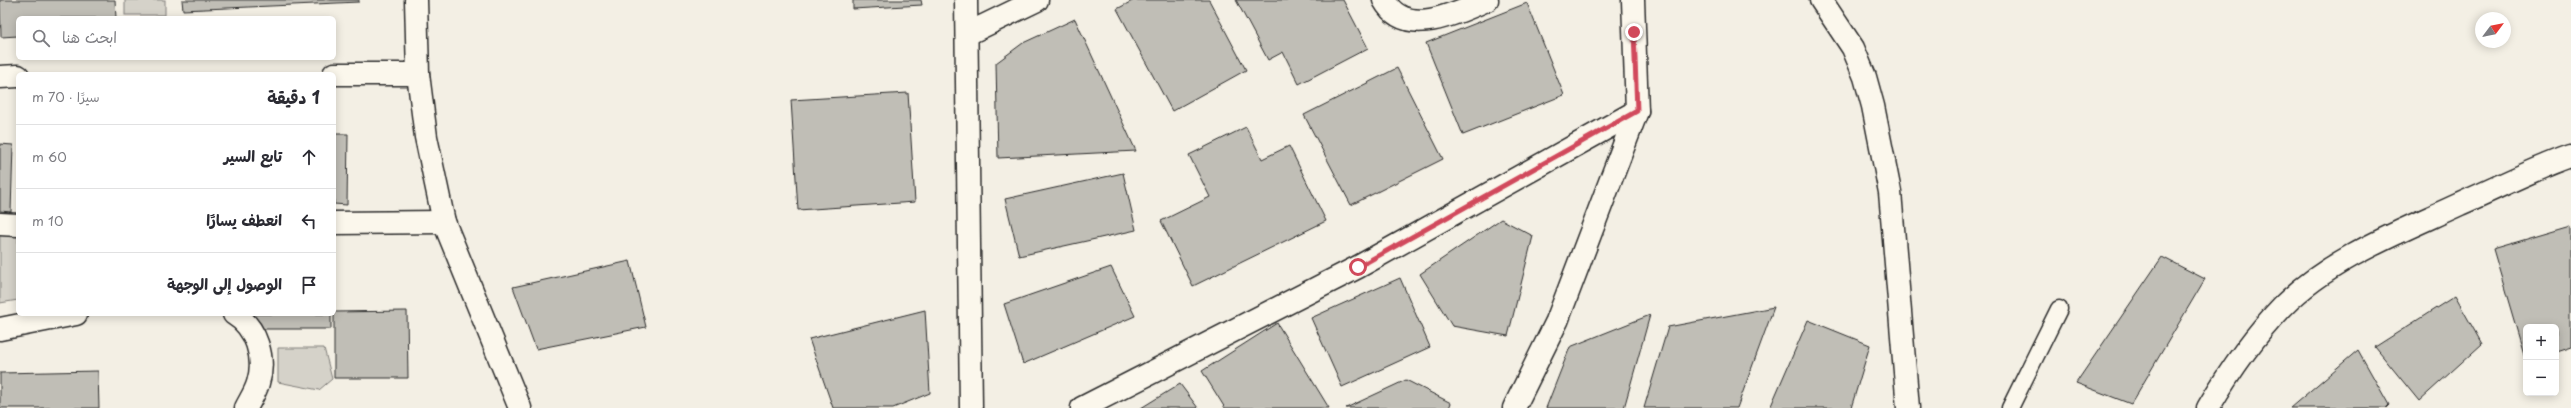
<!DOCTYPE html>
<html lang="ar">
<meta charset="utf-8">
<style>
:root{--surface:#fff;--page:#f2f2f3;--text:#2b2b33;--muted:#7c7c81;--line:#e1e1e2}
body{margin:0;font-family:"Playpen Sans","Playpen Sans Arabic",sans-serif;background:var(--page);color:var(--text);direction:rtl}
.controls{position:absolute;right:12px;bottom:12px;display:grid;overflow:hidden;border-radius:6px;box-shadow:0 2px 10px #0003}
.controls button{width:36px;height:36px;display:grid;place-items:center;padding:0;border:0;border-bottom:1px solid var(--line);background:var(--surface);color:var(--text);font:20px sans-serif}
.compass{position:absolute;left:2475px;top:12px;width:36px;height:36px;border-radius:50%;background:var(--surface);box-shadow:0 2px 10px #0003;rotate:58deg}
.stop{position:absolute;width:12px;height:12px;margin:-9px;border:3px solid #d1495b;border-radius:50%;background:#fff}
.stop.end{background:#d1495b;border-color:#fff;box-shadow:0 1px 4px #0008}
.list{margin:0;padding:0;list-style:none}
h2{display:flex;justify-content:space-between;align-items:center;height:52px;margin:0;padding:0 16px;font-size:17px}
h2 small{font-size:13px;font-weight:400;color:var(--muted)}
.list li{display:grid;grid-template-columns:26px 1fr auto;gap:12px;align-items:center;box-sizing:border-box;height:64px;padding:0 16px;border-top:1px solid var(--line)}
.list b{display:block;font-size:15px;white-space:nowrap}
.list em{font-size:13px;font-style:normal;color:var(--muted)}
.icon{flex:none;width:22px;height:22px;fill:none;stroke:currentColor;stroke-width:2;stroke-linecap:round;stroke-linejoin:round}
.map{position:relative;flex:none;width:2571px;height:408px;overflow:hidden;direction:ltr}
.search{position:absolute;background:var(--surface);box-shadow:0 2px 10px #0003;left:16px;top:16px;width:320px;height:44px;display:flex;align-items:center;gap:10px;box-sizing:border-box;padding:0 14px;border-radius:6px;color:var(--muted);font-size:15px}
.panel{position:absolute;background:var(--surface);box-shadow:0 2px 10px #0003;left:16px;top:72px;width:320px;height:244px;border-radius:6px;direction:rtl}
.map>svg:first-child{display:block}
</style>
<div class="map">
<svg width="2571" height="408" viewBox="0 0 2571 408">
<rect width="100%" height="100%" fill="#f3efe4"/>
<filter id="ink" filterUnits="userSpaceOnUse"><feTurbulence type="fractalNoise" baseFrequency=".025" numOctaves="2"/><feDisplacementMap in="SourceGraphic" scale="8" xChannelSelector="R" yChannelSelector="G"/><feConvolveMatrix kernelMatrix="1 2 1 2 8 2 1 2 1" color-interpolation-filters="sRGB"/></filter>
<g filter="url(#ink)">
<!-- green -->
<g fill="#d5d2c9" stroke="#807e7a">
<rect x="125" y="0" width="40" height="15"/>
<path d="M0 230 18 231V300L0 303Z"/>
<path d="M278 348H324L332 379 319 390 278 382Z"/>
</g>
<!-- building -->
<g fill="#c0beb6" stroke="#2b2b2b">
<path d="M0 0H115L116 18H18V36L1 37Z"/>
<path d="M182 0H359V2L183 10Z"/>
<path d="M853 0H921L922 5 853 9Z"/>
<path d="M1134 0H1209L1246 70 1172 111 1117 9Z"/>
<path d="M1236 0H1343L1368 48 1299 84 1283 52 1268 60Z"/>
<path d="M1527 3 1564 95 1463 135 1426 43Z"/>
<path d="M1075 19 1136 151 998 158 996 63 1023 43Z"/>
<path d="M1397 68 1443 159 1351 205 1304 115Z"/>
<path d="M908 93 915 202 798 210 791 100Z"/>
<path d="M1246 127 1262 159 1289 146 1326 221 1193 286 1161 221 1210 197 1189 155Z"/>
<path d="M334 134H348L347 205 334 204Z"/>
<path d="M0 144 13 145 11 212 0 211Z"/>
<path d="M1123 173 1136 230 1019 256 1005 199Z"/>
<path d="M1501 219 1533 236 1508 336 1452 326 1420 274Z"/>
<path d="M2571 226V346L2556 351V327H2526V361L2493 249Z"/>
<path d="M2162 257 2205 279 2131 404 2076 383Z"/>
<path d="M630 261 646 327 536 349 513 287Z"/>
<path d="M1111 267 1135 316 1023 364 1004 304Z"/>
<path d="M1400 278 1430 347 1342 387 1311 318Z"/>
<path d="M2455 296 2482 344 2419 401 2375 347Z"/>
<path d="M1774 307 1737 408H1644L1668 327Z"/>
<path d="M925 310 930 393 893 408H833L809 339Z"/>
<path d="M407 311 408 378H334V312Z"/>
<path d="M254 314H331V329H255Z"/>
<path d="M1650 315 1624 408H1546L1570 347Z"/>
<path d="M1808 320 1870 345 1851 408H1770Z"/>
<path d="M1277 323 1329 408H1225L1202 371Z"/>
<path d="M2358 350 2389 405 2386 408H2290Z"/>
<path d="M98 371 99 408H0V373Z"/>
<path d="M1406 380 1451 403 1449 408H1346Z"/>
<path d="M1180 384 1198 408H1141Z"/>
</g>
<g fill="none" stroke-linecap="round" stroke-linejoin="round">
<defs>
<path id="service" d="M2010 408 2059 309"/>
<g id="minor">
<path d="M416 0 418 74 426 137 444 222 520 408"/>
<path d="M966 0 971 408"/>
<path d="M1384 0C1406 40 1457 12 1487 0"/>
<path d="M1821 0 1853 48 1865 77 1873 106 1890 192 1908 408"/>
<path d="M967 34 1037 0"/>
<path d="M334 74H418"/>
<path d="M0 77 18 76"/>
<path d="M334 223 444 222"/>
<path d="M0 224 18 225"/>
<path d="M234 314C256 327 266 358 258 383 256 391 250 400 246 408"/>
<path d="M0 329 76 314"/>
<path d="M1082 408 1358 267 1637 111"/>
<path d="M1514 408 1557 321 1637 111 1633 0"/>
<path d="M2208 408C2229 372 2253 337 2283 306 2331 258 2400 232 2460 204 2497 188 2533 169 2571 156"/>
</g>
</defs>
<!-- service casing -->
<use href="#service" stroke="#2b2b2b" stroke-width="19"/>
<!-- minor casing -->
<use href="#minor" stroke="#2b2b2b" stroke-width="25"/>
<!-- service -->
<use href="#service" stroke="#fbf7ec" stroke-width="16"/>
<!-- minor -->
<use href="#minor" stroke="#fbf7ec" stroke-width="22"/>
</g>
</g>
<g fill="none" stroke-linecap="round" stroke-linejoin="round" filter="url(#ink)">
<!-- route -->
<path stroke="#d1495b" stroke-width="5" d="M1358 267 1637 111 1634 32"/>
</g>
</svg>
<div class="controls">
<button>+</button>
<button>−</button>
</div>
<svg class="compass" viewBox="-18 -18 36 36"><path d="M0-13l5 13h-10z" fill="#e53935"/><path d="M0 13l5-13h-10z" fill="#7c7c81"/></svg>
<div class="stop" style="left:1358px;top:267px"></div>
<div class="stop end" style="left:1634px;top:32px"></div>
<div class="search"><svg class="icon" aria-label="search" viewBox="0 0 24 24"><circle cx="10" cy="10" r="6"/><path d="M15 15l6 6"/></svg>ابحث هنا</div>
<section class="panel">
<h2>1 دقيقة<small>سيرًا · 70 m</small></h2>
<ul class="list">
<li><svg class="icon" aria-label="ahead" viewBox="0 0 24 24"><path d="M12 20V5M6 11l6-6 6 6"/></svg><div><b>تابع السير</b></div><em>60 m</em></li>
<li><svg class="icon" aria-label="left" viewBox="0 0 24 24"><path d="M17 20v-9H6M10 6l-5 5 5 5"/></svg><div><b>انعطف يسارًا</b></div><em>10 m</em></li>
<li><svg class="icon" aria-label="arrive" viewBox="0 0 24 24"><path d="M6 21V4h12l-3 4 3 4H6"/></svg><div><b>الوصول إلى الوجهة</b></div></li>
</ul>
</section>
</div>
